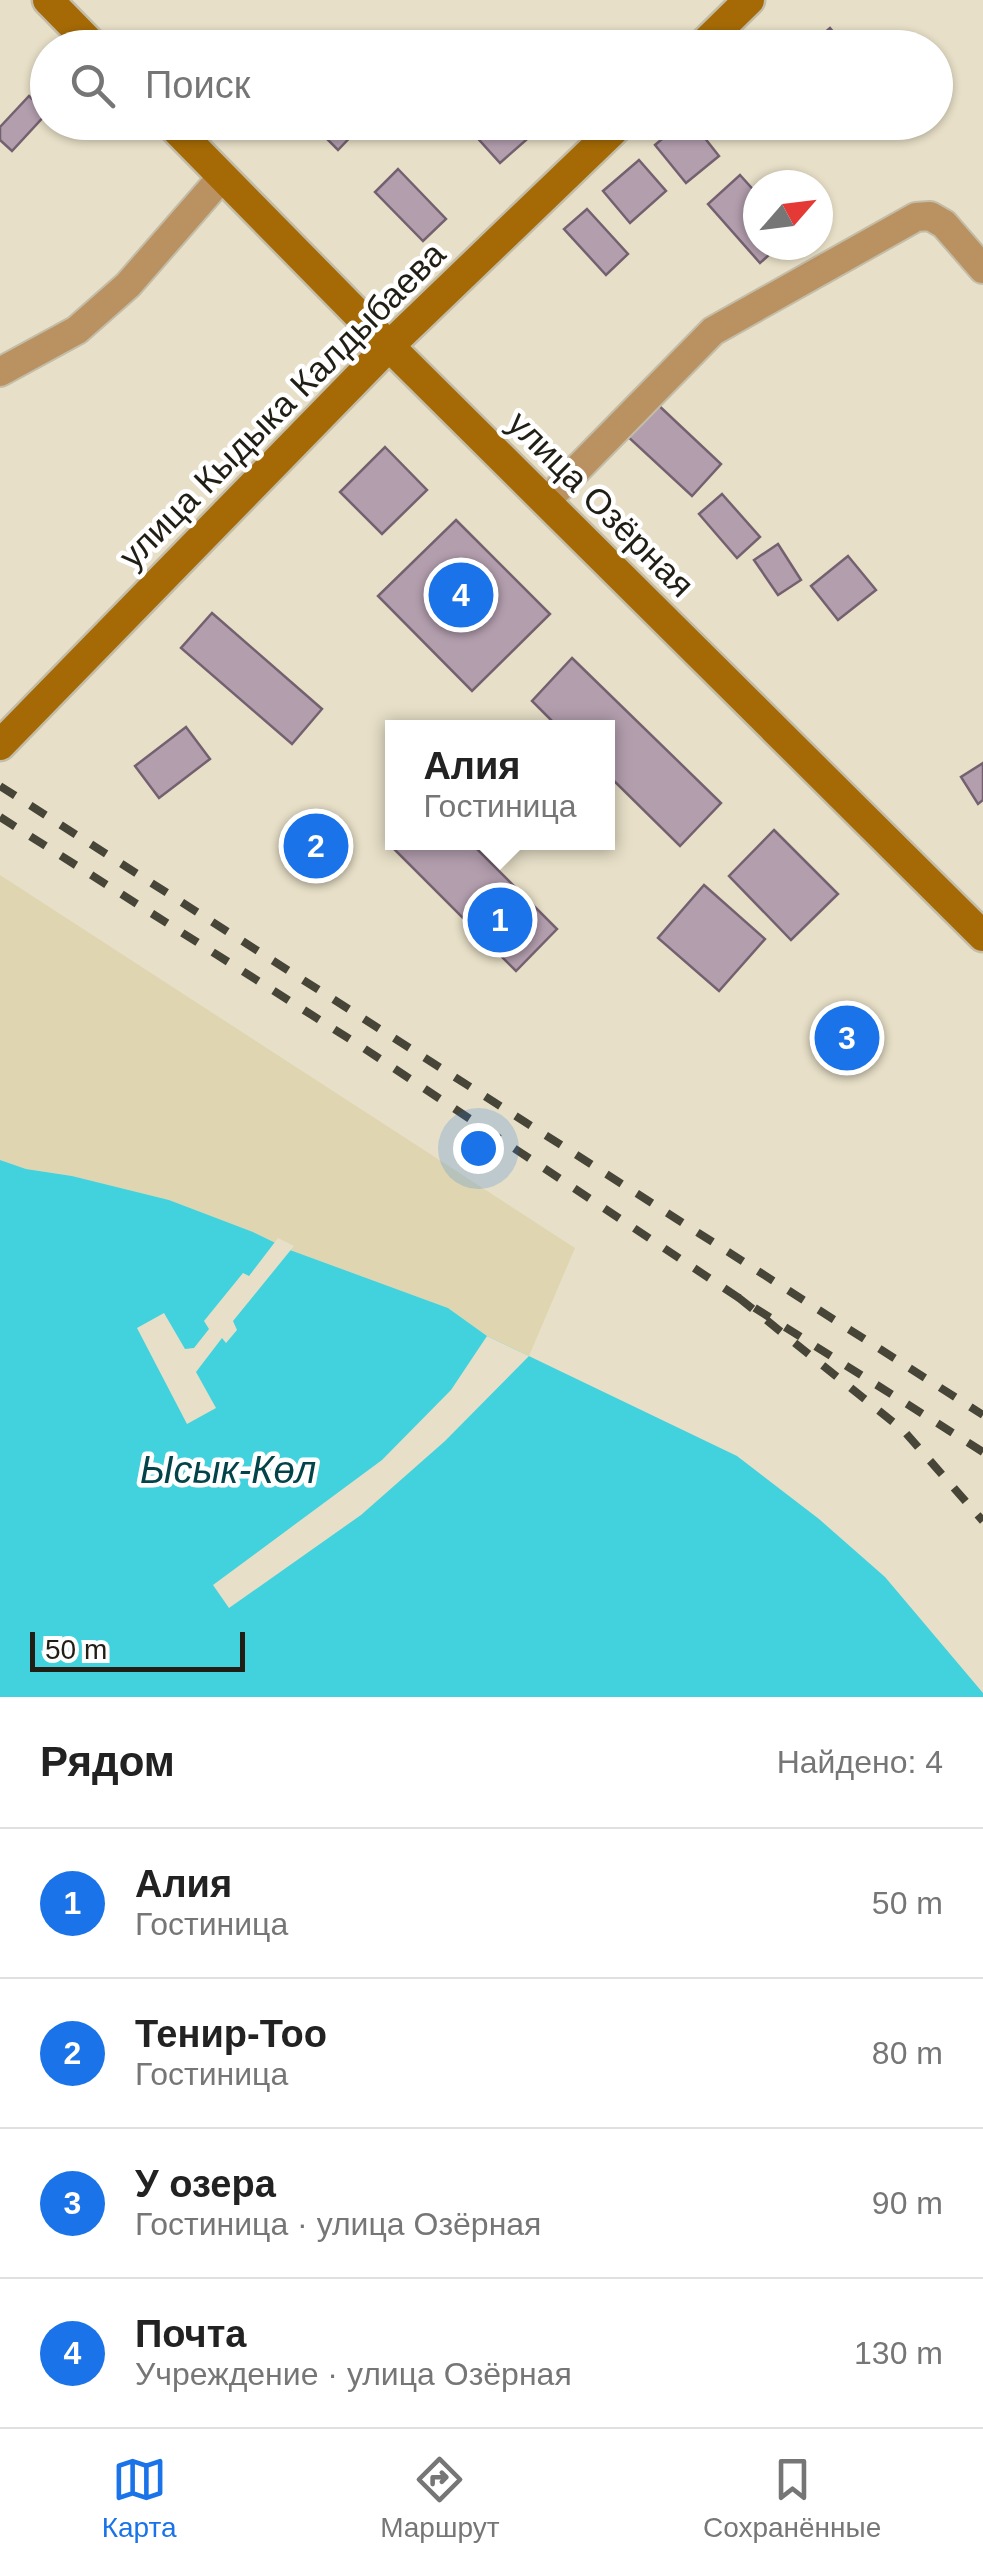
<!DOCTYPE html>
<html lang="ru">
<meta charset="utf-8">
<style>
:root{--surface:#fff;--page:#f6f6f6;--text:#222;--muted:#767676;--line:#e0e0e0;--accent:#1a73e8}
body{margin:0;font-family:Helvetica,sans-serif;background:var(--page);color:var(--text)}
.compass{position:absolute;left:743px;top:170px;width:90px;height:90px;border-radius:50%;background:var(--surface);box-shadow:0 2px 8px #0004;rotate:62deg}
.scale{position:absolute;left:30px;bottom:25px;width:215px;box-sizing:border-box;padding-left:10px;border:5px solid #201e15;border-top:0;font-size:28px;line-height:35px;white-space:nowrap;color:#201e15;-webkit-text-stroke:8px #fff;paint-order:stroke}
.you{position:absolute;left:478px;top:1148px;width:35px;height:35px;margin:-25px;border:8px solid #fff;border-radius:50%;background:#1a73e8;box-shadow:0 0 0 15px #1a73e833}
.badge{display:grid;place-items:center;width:65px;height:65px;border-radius:50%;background:var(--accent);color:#fff;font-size:32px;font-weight:700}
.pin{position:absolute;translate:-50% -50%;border:5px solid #fff;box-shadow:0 2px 10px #0006}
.popup{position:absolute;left:385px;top:720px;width:230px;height:130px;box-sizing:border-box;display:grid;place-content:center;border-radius:0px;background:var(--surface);filter:drop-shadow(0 2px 8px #0005);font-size:32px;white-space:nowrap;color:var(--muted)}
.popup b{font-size:38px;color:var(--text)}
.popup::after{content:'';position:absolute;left:50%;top:100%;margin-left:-20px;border:20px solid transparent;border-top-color:var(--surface)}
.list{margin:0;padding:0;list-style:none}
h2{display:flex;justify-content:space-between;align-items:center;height:130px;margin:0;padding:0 40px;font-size:42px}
h2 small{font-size:32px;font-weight:400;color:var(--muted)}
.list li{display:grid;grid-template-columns:65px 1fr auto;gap:30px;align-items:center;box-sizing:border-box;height:150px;padding:0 40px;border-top:2px solid var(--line)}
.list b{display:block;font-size:38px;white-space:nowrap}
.list p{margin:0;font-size:32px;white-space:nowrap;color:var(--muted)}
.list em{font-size:32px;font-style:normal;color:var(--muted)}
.icon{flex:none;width:55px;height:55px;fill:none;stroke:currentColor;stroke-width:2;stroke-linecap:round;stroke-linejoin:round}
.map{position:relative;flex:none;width:983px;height:1697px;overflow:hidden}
.search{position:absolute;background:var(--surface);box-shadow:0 2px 8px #0004;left:30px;right:30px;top:30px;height:110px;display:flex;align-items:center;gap:25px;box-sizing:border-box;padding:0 35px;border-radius:55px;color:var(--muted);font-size:38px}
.sheet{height:730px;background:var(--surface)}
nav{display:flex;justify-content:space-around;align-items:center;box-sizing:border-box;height:140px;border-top:2px solid var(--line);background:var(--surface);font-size:28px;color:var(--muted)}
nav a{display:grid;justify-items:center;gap:5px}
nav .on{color:var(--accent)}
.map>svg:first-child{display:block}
</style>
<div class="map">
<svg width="983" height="1697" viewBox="0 0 983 1697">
<rect width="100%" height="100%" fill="#e7dfc7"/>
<!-- sand -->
<path fill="#dfd6b1" d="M0 875 575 1248 529 1356 487 1336 448 1308 290 1250 253 1232 169 1200 72 1176 26 1169 0 1160Z"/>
<!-- water -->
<path fill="#42d2dd" d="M0 1160 26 1169 72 1176 169 1200 253 1232 290 1250 448 1308 487 1336 737 1456 819 1519 885 1577 983 1693V1697H0Z"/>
<!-- pier -->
<g fill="#e7dfc7">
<path d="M278 1238 294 1246 233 1321 237 1330 226 1343 222 1338 196 1372 216 1408 187 1424 137 1328 164 1313 185 1349 194 1348 209 1329 204 1321 243 1273 249 1276Z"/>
<path d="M487 1336 529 1356 445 1441 361 1515 229 1608 213 1585 382 1460 451 1390Z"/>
</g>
<!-- building -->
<g fill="#b39eae" stroke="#746170" stroke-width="2.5">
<path d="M830 28 847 48H811L809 46Z"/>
<path d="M29 96 47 113 12 151 0 140V127Z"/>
<path d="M310 122H356L360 127 338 150Z"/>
<path d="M485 122H538L542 126 500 163 473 133Z"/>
<path d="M682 122H692L719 156 686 183 655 145Z"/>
<path d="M639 160 666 191 630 223 603 191Z"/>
<path d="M398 169 446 219 423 241 375 192Z"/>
<path d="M740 175 758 195V245H780L760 263 708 204Z"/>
<path d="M587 209 628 254 606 275 564 229Z"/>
<path d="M655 402 721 464 692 496 625 434Z"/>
<path d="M385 447 427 490 382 534 340 492Z"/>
<path d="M722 494 760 537 737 558 699 514Z"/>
<path d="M456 520 550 614 472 691 378 596Z"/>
<path d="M778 544 801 580 778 595 754 560Z"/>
<path d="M848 556 876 590 838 620 811 586Z"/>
<path d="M212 613 322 709 292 744 181 648Z"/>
<path d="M572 658 721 803 680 846 608 775V728H559L532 701Z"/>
<path d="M186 727 210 759 159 798 135 766Z"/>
<path d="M983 763V800L978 804 961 777Z"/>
<path d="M774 830 838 894 791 940 729 876Z"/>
<path d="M401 842H470L557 929 516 971 394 849Z"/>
<path d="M704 885 765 939 719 991 658 938Z"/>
</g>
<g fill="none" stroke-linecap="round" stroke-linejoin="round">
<defs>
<g id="street">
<path d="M0 372 77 330 128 285 222 177"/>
<path d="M546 501 713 331 916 217 930 216 944 224 983 269"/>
</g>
<g id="secondary">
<path d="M48 0 95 48"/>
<path d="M700 48 749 0"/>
<path d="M169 122 389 346 983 936"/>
<path d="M0 745 389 346 622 122"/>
</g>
</defs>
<!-- street casing -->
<use href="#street" stroke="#c3bca7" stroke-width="32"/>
<!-- secondary casing -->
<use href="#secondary" stroke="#c3bca7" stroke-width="35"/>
<!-- street -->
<use href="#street" stroke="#ba9161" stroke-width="28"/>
<!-- secondary -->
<use href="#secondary" stroke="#a56a06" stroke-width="30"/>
<!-- rail -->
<g stroke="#474438" stroke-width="8" stroke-dasharray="18 18" stroke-linecap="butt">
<path d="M0 786 983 1415"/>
<path d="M0 817 359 1045 739 1298"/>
<path d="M983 1452 739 1298 903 1430 983 1521"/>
</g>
</g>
<g text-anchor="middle" stroke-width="9" stroke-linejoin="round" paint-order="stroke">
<!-- street labels -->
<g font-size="35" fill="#201e15" stroke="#fff">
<text transform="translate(282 405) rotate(-45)" y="12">улица Кыдыка Калдыбаева</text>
<text transform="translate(601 504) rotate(45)" y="12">улица Озёрная</text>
</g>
<!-- water labels -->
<g font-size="38" font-style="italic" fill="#024449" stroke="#fff">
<text x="228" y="1483">Ысык-Көл</text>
</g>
</g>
</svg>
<svg class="compass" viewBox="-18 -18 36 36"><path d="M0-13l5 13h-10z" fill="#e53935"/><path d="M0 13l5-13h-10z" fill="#767676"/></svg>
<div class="scale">50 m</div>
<div class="you"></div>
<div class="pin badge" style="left:500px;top:920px">1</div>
<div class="popup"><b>Алия</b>Гостиница</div>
<div class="pin badge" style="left:316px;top:846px">2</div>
<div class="pin badge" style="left:847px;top:1038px">3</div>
<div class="pin badge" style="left:461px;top:595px">4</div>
<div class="search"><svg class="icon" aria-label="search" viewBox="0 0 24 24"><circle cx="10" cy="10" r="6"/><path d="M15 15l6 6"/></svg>Поиск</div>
</div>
<section class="sheet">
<h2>Рядом<small>Найдено: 4</small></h2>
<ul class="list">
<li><span class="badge">1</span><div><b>Алия</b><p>Гостиница</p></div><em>50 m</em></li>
<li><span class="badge">2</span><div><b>Тенир-Тоо</b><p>Гостиница</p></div><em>80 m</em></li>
<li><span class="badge">3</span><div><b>У озера</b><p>Гостиница · улица Озёрная</p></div><em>90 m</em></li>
<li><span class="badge">4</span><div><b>Почта</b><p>Учреждение · улица Озёрная</p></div><em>130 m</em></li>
</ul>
</section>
<nav>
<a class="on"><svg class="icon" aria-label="map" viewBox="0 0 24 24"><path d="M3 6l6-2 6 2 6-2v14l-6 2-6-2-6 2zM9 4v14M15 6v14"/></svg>Карта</a>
<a><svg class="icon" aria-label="directions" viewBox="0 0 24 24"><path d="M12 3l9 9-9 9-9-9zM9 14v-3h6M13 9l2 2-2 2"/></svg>Маршрут</a>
<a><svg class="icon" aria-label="saved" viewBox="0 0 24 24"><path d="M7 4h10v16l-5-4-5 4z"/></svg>Сохранённые</a>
</nav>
